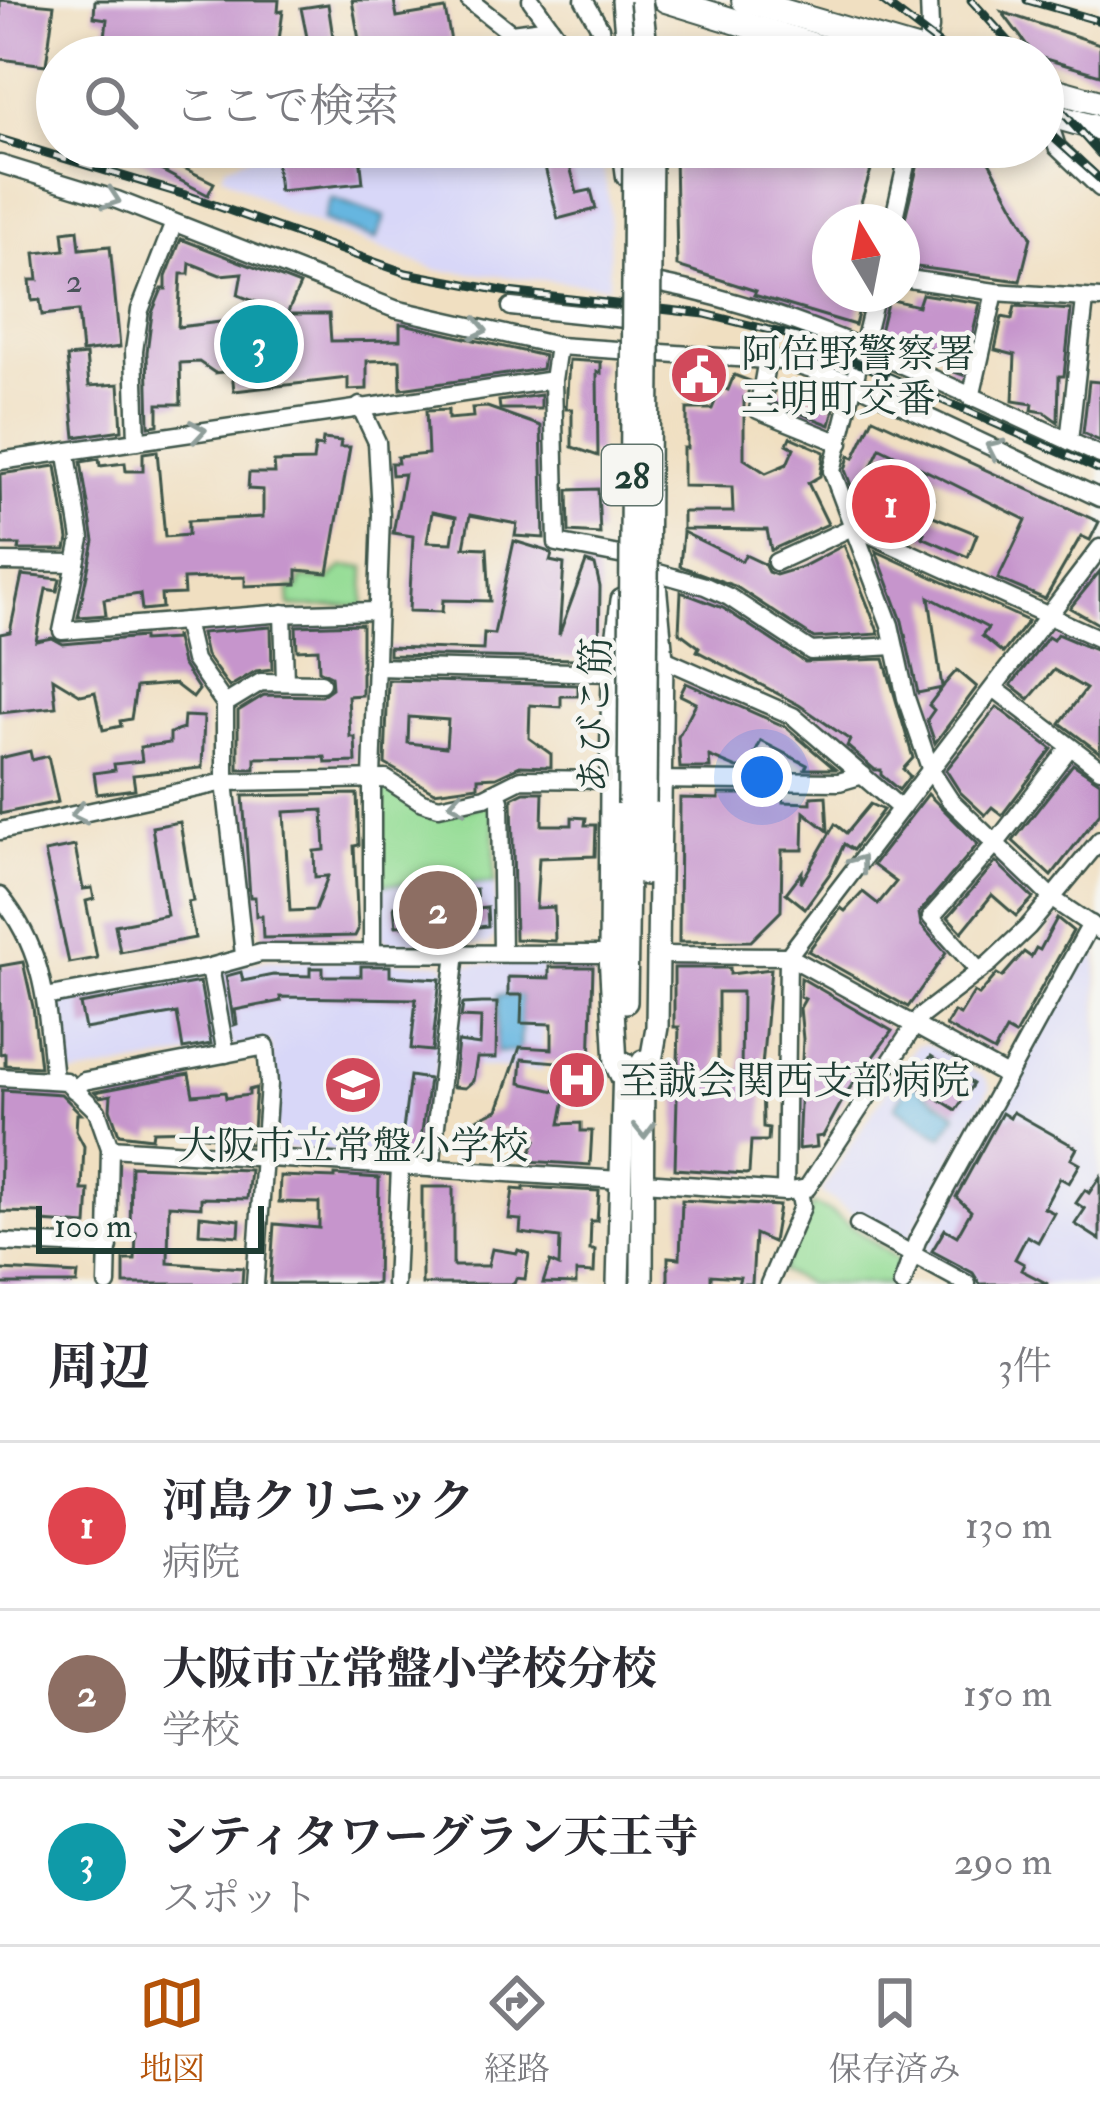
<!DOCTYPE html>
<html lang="ja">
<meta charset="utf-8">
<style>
:root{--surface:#fff;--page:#f2f2f3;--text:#2b2b33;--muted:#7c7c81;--line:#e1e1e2;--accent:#b45309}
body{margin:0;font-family:"IM FELL Double Pica","Noto Serif JP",serif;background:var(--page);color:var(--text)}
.compass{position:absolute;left:812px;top:204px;width:108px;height:108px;border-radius:50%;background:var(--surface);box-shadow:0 6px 18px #0003;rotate:350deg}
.scale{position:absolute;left:36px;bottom:30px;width:228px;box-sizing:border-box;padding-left:12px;border:6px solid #1f3d34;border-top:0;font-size:33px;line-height:42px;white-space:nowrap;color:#1f3d34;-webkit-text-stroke:9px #f6f6f2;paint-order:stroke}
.you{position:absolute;left:762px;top:777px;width:42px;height:42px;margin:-30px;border:9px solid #fff;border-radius:50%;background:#1a73e8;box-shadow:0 0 0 18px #1a73e833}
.badge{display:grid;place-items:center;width:78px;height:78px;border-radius:50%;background:var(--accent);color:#fff;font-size:39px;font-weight:700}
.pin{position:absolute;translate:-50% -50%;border:6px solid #fff;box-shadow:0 3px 12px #0006}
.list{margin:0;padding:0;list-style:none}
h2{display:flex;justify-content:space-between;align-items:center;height:156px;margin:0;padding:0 48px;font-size:51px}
h2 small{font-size:39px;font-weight:400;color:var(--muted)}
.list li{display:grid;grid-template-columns:78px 1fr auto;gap:36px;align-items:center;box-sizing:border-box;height:168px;padding:0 48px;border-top:3px solid var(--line)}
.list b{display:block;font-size:45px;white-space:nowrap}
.list p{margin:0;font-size:39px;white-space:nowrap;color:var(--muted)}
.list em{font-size:39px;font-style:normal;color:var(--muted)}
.icon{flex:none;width:66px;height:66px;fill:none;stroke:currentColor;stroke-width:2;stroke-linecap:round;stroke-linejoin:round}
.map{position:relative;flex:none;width:1100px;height:1284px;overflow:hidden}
.search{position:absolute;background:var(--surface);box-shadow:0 6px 18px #0003;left:36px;right:36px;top:36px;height:132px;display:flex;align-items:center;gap:30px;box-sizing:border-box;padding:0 42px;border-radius:66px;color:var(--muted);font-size:45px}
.sheet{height:660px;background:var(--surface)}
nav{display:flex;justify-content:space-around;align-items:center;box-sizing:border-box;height:168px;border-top:3px solid var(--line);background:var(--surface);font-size:33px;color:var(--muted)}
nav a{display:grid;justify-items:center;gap:6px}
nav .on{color:var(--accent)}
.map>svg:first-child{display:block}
</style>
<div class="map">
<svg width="1100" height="1284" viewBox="0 0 1100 1284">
<rect width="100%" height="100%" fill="#f6f6f2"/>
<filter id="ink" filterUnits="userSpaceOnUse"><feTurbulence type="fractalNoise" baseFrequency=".00833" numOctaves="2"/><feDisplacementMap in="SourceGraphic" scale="24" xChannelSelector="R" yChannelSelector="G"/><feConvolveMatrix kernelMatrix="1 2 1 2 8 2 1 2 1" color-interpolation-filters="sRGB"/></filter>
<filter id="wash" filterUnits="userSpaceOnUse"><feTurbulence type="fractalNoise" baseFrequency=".004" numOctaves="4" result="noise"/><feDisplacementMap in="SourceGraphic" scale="48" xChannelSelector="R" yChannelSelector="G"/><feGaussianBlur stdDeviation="2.7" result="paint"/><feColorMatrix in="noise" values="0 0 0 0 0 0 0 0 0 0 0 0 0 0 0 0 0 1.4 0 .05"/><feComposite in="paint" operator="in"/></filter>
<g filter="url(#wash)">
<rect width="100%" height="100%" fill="#f0dfc1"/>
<!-- built -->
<g fill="#d8d7f8">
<path d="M274 147H599L610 206 609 286 437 270 286 212 222 175 226 166Z"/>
<path d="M495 883V937L488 944 388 943 381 937V884Z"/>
<path d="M1097 945 1100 1284H976L926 1254 925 1245 1084 949Z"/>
<path d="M266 960 443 963 448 970 426 1154 421 1159 285 1148 274 1122 271 1043 234 1048 229 1039 215 972Z"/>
<path d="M465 964H543V1071L450 1065 459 969Z"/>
<path d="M202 975 219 1050 70 1076 60 1068 51 1013 64 1000Z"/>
<path d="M928 1044 986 1079 990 1088 908 1241 897 1244 821 1192 916 1045Z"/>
</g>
<!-- green -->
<g fill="#96dd96" stroke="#5a8d65" stroke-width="3">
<path d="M342 567H365L364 606 290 607 289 589 299 588 301 578 329 580Z"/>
<path d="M390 786C421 815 445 817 485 804L494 808 495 883 381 884 380 791Z"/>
<path d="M813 1204 833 1213 900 1261 903 1270 895 1284H808L781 1271Z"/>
</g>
<!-- water -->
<g fill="#66b6e0" stroke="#427a8a" stroke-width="3">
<path d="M331 198 385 217 376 239 323 220Z"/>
<path d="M498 995H522L520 1052H496Z"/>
<path d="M910 1083 957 1114 942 1137 895 1107Z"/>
</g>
<g id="blocks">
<!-- building -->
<g fill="#c695cc" fill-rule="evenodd">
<path d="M0 0 54 5 46 65 0 59Z"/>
<path d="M95 0H279L278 12 283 11 279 40H273L271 57H85L87 45 104 47 107 19 94 17Z"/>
<path d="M352 0H394L397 17 445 9 453 52 425 57H362Z"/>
<path d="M328 4 336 57H311L301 8Z"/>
<path d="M1002 12 1100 44V75L1035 56Z"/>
<path d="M141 147 214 183 208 195 136 157Z"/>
<path d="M291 147H359L363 183 279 191 275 151 291 150Z"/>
<path d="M540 147H565L577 193 591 190 596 209 558 219Z"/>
<path d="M711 147H878L855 222H830V294H863L855 325 754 295 756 291 677 266 675 151 708 156Z"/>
<path d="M922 147H981L1031 237 1020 281 902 265V231Z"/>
<path d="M78 230 80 249 110 246 120 347 82 352 78 311 42 315 40 300 32 301 30 280H38L35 253 65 250 63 232Z"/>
<path d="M181 239 300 285 287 314H329L331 341 400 340V324H404L544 356 542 369 401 389 400 360 367 361V389L348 390V378L234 391 232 371 215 373 199 362 180 363 181 404H158V425L149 426 147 352 152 313 162 289H166V277ZM190 263 220 275 242 273 238 295 287 314 178 327 181 274H189Z"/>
<path d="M922 294 980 303 963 375 946 369 949 355 918 345 914 354 878 340 888 299 918 306Z"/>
<path d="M1015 306 1071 310 1064 376H1059L1058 422 1044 412 1032 410 1033 404 1013 401 1015 355 995 350 1002 317 1012 319Z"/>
<path d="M86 355 89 386 119 384 122 430 75 437 67 357Z"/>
<path d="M569 360 601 362V373L597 372 598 456 572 447V409H566Z"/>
<path d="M734 375 750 381 747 399 744 398V459L766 473 787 464 794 448 787 444 790 437 824 452 820 476 808 483 828 524 771 550 767 530 683 529V512H733L732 487 683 486V448H687V409H712L721 387 728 390Z"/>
<path d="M1089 381 1100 382V441L1083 433Z"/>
<path d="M775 387 835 405 830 425 772 402Z"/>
<path d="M541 395V409H500L499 401Z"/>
<path d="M487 407 541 426 544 538 515 536 517 524 470 515 464 547 487 548 490 601 443 600 442 612 409 611 413 536 393 533 404 474 392 475 391 463H398L397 457 428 454 426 411 448 410V419L473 417 472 408ZM432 512 456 517 452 543 427 542Z"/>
<path d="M873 418 1099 522 1090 540 1081 536 1045 599 998 579 1026 520 880 448 869 471 934 499 928 514 977 534 968 557 922 537 924 533 891 518 887 523 863 516 845 470 849 456 854 458Z"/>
<path d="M323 439 341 441 340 447H350L328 573 297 570V584L245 586V577L183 579 184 594 161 595 162 608 142 610 140 594 104 599 106 615 78 617 94 541 81 462 99 459 100 466 125 463 126 471H143V453L157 451 165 537 188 535V521L263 517V490L248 489 249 473H275L274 462 313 461 315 446 322 447Z"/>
<path d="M56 466 68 539 66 550H19L20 545H1L0 474Z"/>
<path d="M598 489 600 534 569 532 568 490Z"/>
<path d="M683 532 742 561 745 555 764 564 768 572 776 575 802 567 844 545 879 634 814 638 735 586 680 566Z"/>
<path d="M514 541 547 551 552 554 550 561 564 564 559 635 586 562 595 565 600 587 599 653 577 652V659L389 655V647L483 650 484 633 494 634Z"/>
<path d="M876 551 1028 621 1003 653 982 636 988 628 929 597 942 687 957 670 977 687 935 743 927 720 934 710 929 705 942 688 918 693 902 621Z"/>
<path d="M1100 571V625L1070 608Z"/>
<path d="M22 575 60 579 57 591 46 589 36 641 52 638 63 644 143 637V641L175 639V635L182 664 199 690 193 698 175 684 136 687 131 719 120 721 121 726 103 730 95 692 81 695 53 678 56 707 0 713V634L10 632Z"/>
<path d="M681 592 723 608 805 662 884 659 913 758 903 769 910 776 899 790 881 775V770H875L847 746 850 740 799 705 697 651 699 647 679 632Z"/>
<path d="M362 624V695L348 696 350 737H355L356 762 326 763 325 757 255 758V769H238V711L264 695 321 696 332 688 331 676 319 670 318 649 297 650 296 626Z"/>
<path d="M271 627 272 669 256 671 229 687 206 655 201 633Z"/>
<path d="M1057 634 1100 652V753L1060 723 1086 689 1054 670 1029 699 1011 685 1048 637 1053 640Z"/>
<path d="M388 680 578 685V696H561V707L530 705 529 738 551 754V767L520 766 496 777 478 778V786L434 792 385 764ZM409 717 448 720 446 747 408 743Z"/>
<path d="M686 683 786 727 835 769H805L807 765 761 741 748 768H737L709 756 710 768H680L678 737 696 703 680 695Z"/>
<path d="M997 707 1052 749 1002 815 992 807 985 815 960 792 946 770Z"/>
<path d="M184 716 204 717 202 768 133 775 135 789 97 794 94 773 115 770 114 764 142 761 140 747 170 743V733L183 729Z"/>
<path d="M30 751 32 760 48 756 58 802 0 814V758Z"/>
<path d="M1073 764 1100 782V813L1051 876 1013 841Z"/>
<path d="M524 792H543L542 825H572V817L586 818 585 825H596L595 856 539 858 536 908 554 907 555 941 515 939 512 798Z"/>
<path d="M357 794 359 845 354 846 358 930 355 936 263 938 262 916H256L255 897H250L243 796ZM323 810 325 850 314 851 315 877 328 876 315 910 290 911 284 812Z"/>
<path d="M719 794H783V802L811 803V797L826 796 828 831 804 812 803 850H782L781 911 751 941 679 942 680 798 719 799Z"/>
<path d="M928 794 978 844 919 913 921 925 946 953 908 1007 808 951 841 908 845 911 863 892 878 904 896 882 873 865Z"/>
<path d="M870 804 883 810 853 850 844 844 831 872 805 908 786 893 802 872 801 883 835 824 846 833Z"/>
<path d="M180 822 193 901 188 902 195 938 120 952 115 925 167 915 152 827Z"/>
<path d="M75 846 83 889 92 888 94 899 86 901 97 958 69 963 45 852Z"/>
<path d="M996 862 1033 898 1016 916 992 895 962 932 948 917Z"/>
<path d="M476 889 477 909 487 908 488 926 422 933 421 925 396 926 394 906H402L401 891 418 890 419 907 459 905 458 890Z"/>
<path d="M1057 918 1073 931 1015 1035 1006 1030 994 1052 946 1026 954 1012 960 1015 974 992 979 995 997 974 1002 977 1024 952 1031 957 1036 948 1040 950Z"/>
<path d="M23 962 33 1007 40 1067 5 1065V1053L0 1054V966Z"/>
<path d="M361 966H390V976L440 979 432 1051 411 1049 416 999 280 997 281 1001 235 1010 237 1024 234 1025 226 976 241 972 243 981 273 975 310 976V968H323V976H361Z"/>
<path d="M549 967H593L589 1101 565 1099 560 1124 581 1123V1131H592L590 1165 527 1161 536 1140 505 1128 478 1134 475 1120 498 1110 520 1047 552 1049V1024L521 1023 522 995H508V977L549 978ZM522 1059 558 1062 555 1091 520 1083Z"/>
<path d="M674 968H730V974L771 969 762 1066 763 1127 769 1128 768 1141H751L749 1173 746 1174 675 1169 679 1027H674ZM718 992H742L741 1075 718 1076Z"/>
<path d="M801 978 892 1031 847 1092 823 1136 816 1137 817 1147 798 1149 803 1039 800 1008 805 999 800 997Z"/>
<path d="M200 982 211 1044 183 1049 177 1013 85 1029 80 1004Z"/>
<path d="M482 1003H497L496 1058H477L473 1081 465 1088 453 1087 458 1042 480 1045 481 1018 461 1017 463 1004Z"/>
<path d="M931 1056 973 1084 956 1110 913 1083Z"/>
<path d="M189 1074 193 1095 225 1092 226 1098 249 1095V1090L256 1088 252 1144H247L248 1133H215L214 1137 196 1135V1130L153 1131 152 1138 119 1134 110 1109 111 1095 100 1097 95 1092Z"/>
<path d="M410 1076 429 1079 419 1155 400 1153Z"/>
<path d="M2 1090 61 1094 81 1114H77L76 1131 84 1146 82 1190H89L87 1225 42 1222 43 1213 0 1212Z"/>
<path d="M1013 1112 1077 1148 1071 1159 1080 1164 1069 1183 1060 1178 1044 1208 1054 1213 1038 1242 1027 1236 1015 1259 1024 1264 1021 1270 1048 1284H980L973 1273 932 1251 945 1229 957 1236 971 1211 956 1197 1002 1113 1010 1118Z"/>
<path d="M131 1166 250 1170 247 1199 201 1198V1207L169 1205 168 1263 243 1268 242 1284H124V1260H135L136 1233H130Z"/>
<path d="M335 1175 379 1178 377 1284H270L274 1224 319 1228V1203L279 1202 280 1176 335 1178Z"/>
<path d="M1100 1177V1240L1075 1224 1085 1209 1076 1203 1085 1190 1089 1193Z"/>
<path d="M422 1187H453V1266H488L492 1249 517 1253 518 1250 529 1254 525 1279 516 1278 514 1284H422Z"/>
<path d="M524 1187 599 1191 597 1221H591L590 1250H595L594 1273 576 1272V1284L543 1283 550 1262 559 1266 560 1238 520 1233 521 1220 509 1219 513 1189 524 1190Z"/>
<path d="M682 1200 779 1206 773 1242 755 1234 752 1284H738L740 1277 711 1275V1284H668V1257L680 1258Z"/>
<path d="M200 1216 240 1220 239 1236 199 1233Z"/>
<path d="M0 1270 78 1274 77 1284H0Z"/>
</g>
</g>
</g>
<g filter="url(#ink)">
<use href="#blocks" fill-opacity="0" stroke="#3e5549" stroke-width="3"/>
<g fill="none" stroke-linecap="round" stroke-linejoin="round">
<defs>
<g id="minor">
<path d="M469 0 511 33 551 28"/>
<path d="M531 0 572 57"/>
<path d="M584 0 600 28 606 57"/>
<path d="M925 52 930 28 929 0"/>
<path d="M1046 114 1057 147 1100 188"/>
<path d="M621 147 625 177"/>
<path d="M0 164 117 200 395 309 558 346 782 361 855 383 1100 498"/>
<path d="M893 222 910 147"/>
<path d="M902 278 995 292 1100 299"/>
<path d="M656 283C812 313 956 391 1100 455"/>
<path d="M876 294 832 471 890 625 906 698 931 771 950 800 1054 900 1100 931"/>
<path d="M511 307 625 319"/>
<path d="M558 346 553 380 557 543 624 556 655 572 705 586 729 597 811 651 894 646"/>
<path d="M767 359 758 410 840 443"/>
<path d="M971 398 995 292"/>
<path d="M360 406 377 442 381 514 372 778V953"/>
<path d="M137 441 134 351 140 310 174 223"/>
<path d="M1069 441 1085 300"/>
<path d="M67 455 81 539 62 631 273 614 376 611"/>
<path d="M0 461 553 380"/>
<path d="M0 562 76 563"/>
<path d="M776 562 850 528 860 530 1100 639"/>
<path d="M283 613 285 682"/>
<path d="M185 621 194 660 225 704V782L244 955"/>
<path d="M662 658 793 716 900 808"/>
<path d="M375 667 613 673"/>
<path d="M995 689 1100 769"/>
<path d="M225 704 261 682 321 683"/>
<path d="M648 780 839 782 863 775"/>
<path d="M496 792 500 800 502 953"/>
<path d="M0 831 225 782 386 779 422 802 439 807 485 797 521 779 622 780"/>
<path d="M0 896C47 953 46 1008 54 1078"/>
<path d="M658 955 788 956 1005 1075"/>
<path d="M210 967 226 1054"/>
<path d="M979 971 931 917 996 843 1070 747"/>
<path d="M45 997 210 967 261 953 610 954"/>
<path d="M0 1077 66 1081 97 1111 110 1148 107 1284"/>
<path d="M74 1090 84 1081 266 1046 269 1084 255 1284"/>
<path d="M110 1148 620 1180"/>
<path d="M431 1168 456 953"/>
<path d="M644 1182 785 1192 807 1188 921 1016 990 963 1028 927 1100 840"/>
<path d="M785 1192 788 956 1100 548"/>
<path d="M858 1225 967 1284"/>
<path d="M0 1242 109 1247"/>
<path d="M395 1284 400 1166"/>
<path d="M769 1284 802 1207 799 1191"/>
<path d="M902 1284 917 1241 1091 924"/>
</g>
<g id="major">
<path d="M623 0 628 57"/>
<path d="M645 874V803"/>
<path d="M626 1002 629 804"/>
<path d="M643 1075 651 1061 657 1027 662 658 655 583"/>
<path d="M622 1077 616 1064 610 954 611 780 613 673 622 600"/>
<path d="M618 1284 624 1063"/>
<path d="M642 1284 643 1061"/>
</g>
<g id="highway">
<path d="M666 0 851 57"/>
<path d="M744 0 940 57"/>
<path d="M1043 87 1100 103"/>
<path d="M1043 113 1100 129"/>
</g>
</defs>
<!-- minor casing -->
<use href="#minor" stroke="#3e5549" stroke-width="21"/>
<!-- major casing -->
<use href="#major" stroke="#3e5549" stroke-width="26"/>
<!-- highway casing -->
<use href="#highway" stroke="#3e5549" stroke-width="28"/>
<!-- minor -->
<use href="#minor" stroke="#fff" stroke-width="16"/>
<!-- major -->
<use href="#major" stroke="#fff" stroke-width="21"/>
<!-- highway -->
<use href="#highway" stroke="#fff" stroke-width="24"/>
<defs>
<g id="rail">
<path d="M881 0 956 57"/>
<path d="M971 0 1023 57"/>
<path d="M1027 0 1100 21"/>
<path d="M1043 90 1100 154"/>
<path d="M1043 128 1100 179"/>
<path d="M0 139 189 196 406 273 508 292 705 314 802 338 1100 470"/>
</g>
</defs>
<!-- rail casing -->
<use href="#rail" stroke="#1f3d34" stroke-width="9"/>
<!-- rail -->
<use href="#rail" stroke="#f6f6f2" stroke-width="4.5" stroke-dasharray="14" stroke-linecap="butt"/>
<defs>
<g id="major-bridge">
<path d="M641 0 647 57"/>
<path d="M645 803 651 147"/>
<path d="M629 804 634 147"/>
</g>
</defs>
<!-- major-bridge casing -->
<use href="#major-bridge" stroke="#3e5549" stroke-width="26" stroke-linecap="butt"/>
<!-- major-bridge -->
<use href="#major-bridge" stroke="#fff" stroke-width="21"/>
</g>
<!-- one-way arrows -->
<defs><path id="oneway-chevron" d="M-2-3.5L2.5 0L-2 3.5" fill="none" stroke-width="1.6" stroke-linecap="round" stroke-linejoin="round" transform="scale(3)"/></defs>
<g stroke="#8f9e9a">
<use href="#oneway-chevron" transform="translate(112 199) rotate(19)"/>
<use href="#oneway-chevron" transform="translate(479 329) rotate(12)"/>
<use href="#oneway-chevron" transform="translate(198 431) rotate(-9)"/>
<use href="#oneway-chevron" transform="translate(994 448) rotate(-155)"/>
<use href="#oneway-chevron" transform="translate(457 803) rotate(171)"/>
<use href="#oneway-chevron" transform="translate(79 814) rotate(168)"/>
<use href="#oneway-chevron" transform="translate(859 863) rotate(-53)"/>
<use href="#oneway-chevron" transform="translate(644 1130) rotate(89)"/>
</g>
</g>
<!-- icons -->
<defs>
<symbol id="civic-disc" viewBox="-11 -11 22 22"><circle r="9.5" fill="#d1495b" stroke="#f6f6f2"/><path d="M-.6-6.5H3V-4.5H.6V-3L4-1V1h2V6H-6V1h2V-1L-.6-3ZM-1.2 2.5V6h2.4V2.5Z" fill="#fff"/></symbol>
<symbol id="hospital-disc" viewBox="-11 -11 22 22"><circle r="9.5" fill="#d1495b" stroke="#f6f6f2"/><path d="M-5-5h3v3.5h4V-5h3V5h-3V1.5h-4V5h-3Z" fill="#fff"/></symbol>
<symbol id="school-disc" viewBox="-11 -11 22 22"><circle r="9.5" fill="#d1495b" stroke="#f6f6f2"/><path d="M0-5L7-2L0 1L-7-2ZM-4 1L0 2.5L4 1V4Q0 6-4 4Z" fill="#fff"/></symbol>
</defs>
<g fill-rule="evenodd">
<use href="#civic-disc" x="666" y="342" width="66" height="66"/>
<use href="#hospital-disc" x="544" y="1047" width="66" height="66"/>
<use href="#school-disc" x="320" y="1052" width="66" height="66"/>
</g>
<g text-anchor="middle" stroke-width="9" stroke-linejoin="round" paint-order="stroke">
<!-- number labels -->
<g font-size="33" fill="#49535a">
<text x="74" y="292">2</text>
</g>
<!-- shield labels -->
<rect fill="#f6f6f2" stroke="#60746d" stroke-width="3" x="602" y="445" width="60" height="60" rx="9"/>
<g font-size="36" font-weight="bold" fill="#1f3d34">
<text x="632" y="488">28</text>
</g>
<!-- poi labels -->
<g font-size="39" fill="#1f3d34" stroke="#f6f6f2" text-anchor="start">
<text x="741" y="367">阿倍野警察署<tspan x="741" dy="45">三明町交番</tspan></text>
<text x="619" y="1094">至誠会関西支部病院</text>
<text x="353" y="1159" text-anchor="middle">大阪市立常盤小学校</text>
</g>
<!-- street labels -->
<g font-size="39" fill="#1f3d34" stroke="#f6f6f2">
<text transform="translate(594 715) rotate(-89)" y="14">あびこ筋</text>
</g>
</g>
</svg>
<svg class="compass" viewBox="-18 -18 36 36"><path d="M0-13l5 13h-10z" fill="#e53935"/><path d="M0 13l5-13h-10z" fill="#7c7c81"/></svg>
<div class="scale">100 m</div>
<div class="you"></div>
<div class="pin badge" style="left:891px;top:504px;background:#e0444e">1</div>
<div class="pin badge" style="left:438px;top:910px;background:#8d6e63">2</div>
<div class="pin badge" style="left:259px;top:344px;background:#0f9aa8">3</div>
<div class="search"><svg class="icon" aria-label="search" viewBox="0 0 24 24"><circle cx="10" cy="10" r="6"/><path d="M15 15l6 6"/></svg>ここで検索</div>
</div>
<section class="sheet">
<h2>周辺<small>3件</small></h2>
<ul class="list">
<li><span class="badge" style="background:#e0444e">1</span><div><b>河島クリニック</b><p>病院</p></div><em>130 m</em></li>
<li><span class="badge" style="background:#8d6e63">2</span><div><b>大阪市立常盤小学校分校</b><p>学校</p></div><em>150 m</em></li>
<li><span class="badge" style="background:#0f9aa8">3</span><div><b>シティタワーグラン天王寺</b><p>スポット</p></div><em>290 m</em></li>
</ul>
</section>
<nav>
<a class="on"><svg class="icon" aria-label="map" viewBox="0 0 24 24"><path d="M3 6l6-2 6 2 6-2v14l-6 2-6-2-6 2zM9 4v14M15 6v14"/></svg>地図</a>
<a><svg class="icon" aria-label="directions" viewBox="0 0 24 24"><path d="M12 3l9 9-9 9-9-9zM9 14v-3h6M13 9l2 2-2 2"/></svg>経路</a>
<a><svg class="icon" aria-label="saved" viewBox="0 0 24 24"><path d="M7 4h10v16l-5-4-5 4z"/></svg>保存済み</a>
</nav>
